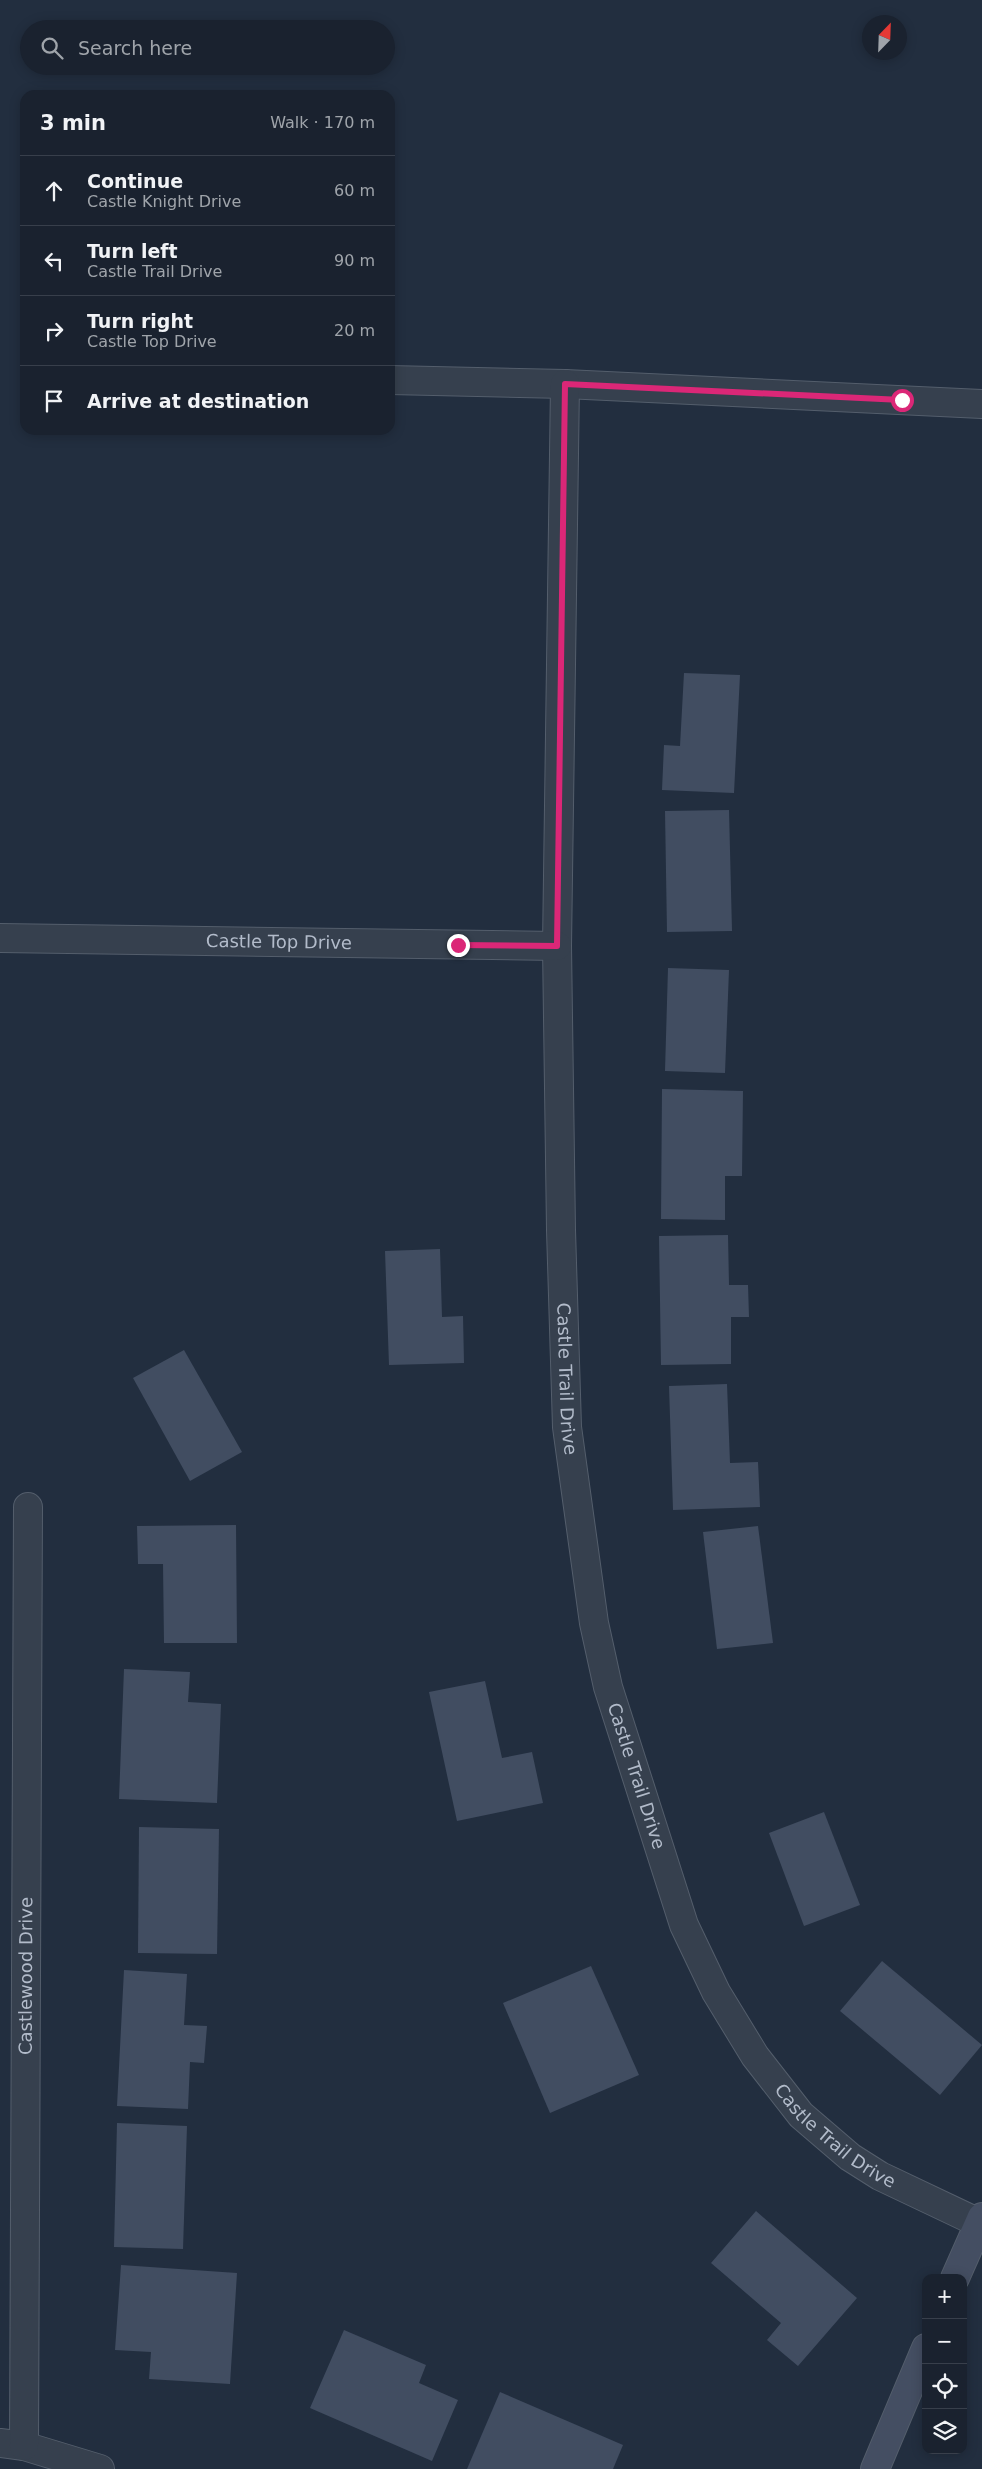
<!DOCTYPE html>
<meta charset="utf-8">
<style>
:root{--surface:#1a222f;--page:#272f3b;--text:#f1f3f6;--muted:#9fa4aa;--line:#383f4b}
body{margin:0;font-family:"DejaVu Sans",sans-serif;background:var(--page);color:var(--text)}
.controls{position:absolute;right:15px;bottom:15px;display:grid;overflow:hidden;border-radius:10px;box-shadow:0 2px 12px #0003}
.controls button{width:45px;height:45px;display:grid;place-items:center;padding:0;border:0;border-bottom:1px solid var(--line);background:var(--surface);color:var(--text);font:25px sans-serif}
.compass{position:absolute;left:862px;top:15px;width:45px;height:45px;border-radius:50%;background:var(--surface);box-shadow:0 2px 12px #0003;rotate:23deg}
.stop{position:absolute;width:15px;height:15px;margin:-11px;border:4px solid #db2777;border-radius:50%;background:#fff}
.stop.end{background:#db2777;border-color:#fff;box-shadow:0 1px 5px #0008}
.list{margin:0;padding:0;list-style:none}
h2{display:flex;justify-content:space-between;align-items:center;height:65px;margin:0;padding:0 20px;font-size:21px}
h2 small{font-size:16px;font-weight:400;color:var(--muted)}
.list li{display:grid;grid-template-columns:32px 1fr auto;gap:15px;align-items:center;box-sizing:border-box;height:70px;padding:0 20px;border-top:1px solid var(--line)}
.list b{display:block;font-size:19px;white-space:nowrap}
.list p{margin:0;font-size:16px;white-space:nowrap;color:var(--muted)}
.list em{font-size:16px;font-style:normal;color:var(--muted)}
.icon{flex:none;width:28px;height:28px;fill:none;stroke:currentColor;stroke-width:2;stroke-linecap:round;stroke-linejoin:round}
.map{position:relative;flex:none;width:982px;height:2469px;overflow:hidden}
.search{position:absolute;background:var(--surface);box-shadow:0 2px 12px #0003;left:20px;top:20px;width:375px;height:55px;display:flex;align-items:center;gap:12px;box-sizing:border-box;padding:0 18px;border-radius:28px;color:var(--muted);font-size:19px}
.panel{position:absolute;background:var(--surface);box-shadow:0 2px 12px #0003;left:20px;top:90px;width:375px;height:345px;border-radius:15px}
.map>svg:first-child{display:block}
</style>
<div class="map">
<svg width="982" height="2469" viewBox="0 0 982 2469">
<rect width="100%" height="100%" fill="#222e3f"/>
<!-- building -->
<g fill="#414d61">
<path d="M684 673 740 675 734 793 662 790 664 745 680 746Z"/>
<path d="M729 810 732 931 667 932 665 811Z"/>
<path d="M668 968 729 970 725 1073 665 1071Z"/>
<path d="M662 1089 743 1091 742 1176H725V1220L661 1219Z"/>
<path d="M728 1235 729 1285H748L749 1317H731V1364L661 1365 659 1236Z"/>
<path d="M440 1249 442 1317 463 1316 464 1363 389 1365 385 1251Z"/>
<path d="M184 1350 242 1452 190 1481 133 1378Z"/>
<path d="M727 1384 730 1463 758 1462 760 1507 673 1510 669 1386Z"/>
<path d="M236 1525 237 1643H164L163 1564H138L137 1526Z"/>
<path d="M758 1526 773 1643 717 1649 703 1532Z"/>
<path d="M124 1669 190 1672 188 1702 221 1704 217 1803 119 1799Z"/>
<path d="M485 1681 502 1758 532 1752 543 1803 457 1821 429 1692Z"/>
<path d="M824 1812 860 1905 804 1926 769 1833Z"/>
<path d="M139 1827 219 1829 217 1954 138 1953Z"/>
<path d="M882 1961 982 2045 940 2095 840 2011Z"/>
<path d="M591 1966 639 2075 550 2113 503 2003Z"/>
<path d="M124 1970 187 1974 184 2025 207 2026 204 2063 190 2062 188 2109 117 2106Z"/>
<path d="M117 2123 187 2126 183 2249 114 2247Z"/>
<path d="M756 2211 857 2298 798 2366 767 2340 781 2323 711 2263Z"/>
<path d="M121 2265 237 2273 230 2384 149 2379 151 2352 115 2350Z"/>
<path d="M344 2330 426 2365 419 2383 458 2400 432 2461 310 2408Z"/>
<path d="M500 2392 623 2445 613 2469H467Z"/>
</g>
<g fill="none" stroke-linecap="round" stroke-linejoin="round">
<defs>
<g id="street">
<path d="M390 380 565 384 982 404"/>
<path id="s1" d="M565 384 557 946 561 1230 567 1427 594 1623 608 1687 684 1925 716 1992 755 2056 801 2115 850 2157 880 2176 979 2223"/>
<path id="s2" d="M0 938 557 946"/>
<path d="M0 2443 24 2446 100 2469"/>
<path id="s3" d="M24 2446 28 1507"/>
</g>
<g id="secondary">
<path d="M955 2278 982 2217"/>
<path d="M875 2469 926 2348"/>
</g>
</defs>
<!-- street casing -->
<use href="#street" stroke="#545e6c" stroke-width="30"/>
<!-- secondary casing -->
<use href="#secondary" stroke="#545e6c" stroke-width="30"/>
<!-- street -->
<use href="#street" stroke="#36404e" stroke-width="28"/>
<!-- secondary -->
<use href="#secondary" stroke="#444e62" stroke-width="28"/>
</g>
<g fill="none" stroke-linecap="round" stroke-linejoin="round">
<!-- route -->
<path stroke="#db2777" stroke-width="6" d="M458 945 557 946 565 384 902 400"/>
</g>
<g text-anchor="middle" stroke-width="5" stroke-linejoin="round" paint-order="stroke">
<!-- street labels -->
<g font-size="18" fill="#b2bbca" stroke="#1b2533">
<text dy="6" stroke="none"><textPath href="#s2" startOffset="279">Castle Top Drive</textPath></text>
<text dy="6" stroke="none"><textPath href="#s1" startOffset="995">Castle Trail Drive</textPath></text>
<text dy="6" stroke="none"><textPath href="#s1" startOffset="1400">Castle Trail Drive</textPath></text>
<text dy="6" stroke="none"><textPath href="#s3" startOffset="470">Castlewood Drive</textPath></text>
<text dy="6" stroke="none"><textPath href="#s1" startOffset="1820">Castle Trail Drive</textPath></text>
</g>
</g>
</svg>
<div class="controls">
<button>+</button>
<button>−</button>
<button><svg class="icon" aria-label="locate" viewBox="0 0 24 24"><circle cx="12" cy="12" r="6"/><path d="M12 2v4M12 18v4M2 12h4M18 12h4"/></svg></button>
<button><svg class="icon" aria-label="layers" viewBox="0 0 24 24"><path d="M12 4l9 5-9 5-9-5zM3 14l9 5 9-5"/></svg></button>
</div>
<svg class="compass" viewBox="-18 -18 36 36"><path d="M0-13l5 13h-10z" fill="#e53935"/><path d="M0 13l5-13h-10z" fill="#9fa4aa"/></svg>
<div class="stop" style="left:902px;top:400px"></div>
<div class="stop end" style="left:458px;top:945px"></div>
<div class="search"><svg class="icon" aria-label="search" viewBox="0 0 24 24"><circle cx="10" cy="10" r="6"/><path d="M15 15l6 6"/></svg>Search here</div>
<section class="panel">
<h2>3 min<small>Walk · 170 m</small></h2>
<ul class="list">
<li><svg class="icon" aria-label="ahead" viewBox="0 0 24 24"><path d="M12 20V5M6 11l6-6 6 6"/></svg><div><b>Continue</b><p>Castle Knight Drive</p></div><em>60 m</em></li>
<li><svg class="icon" aria-label="left" viewBox="0 0 24 24"><path d="M17 20v-9H6M10 6l-5 5 5 5"/></svg><div><b>Turn left</b><p>Castle Trail Drive</p></div><em>90 m</em></li>
<li><svg class="icon" aria-label="right" viewBox="0 0 24 24"><path d="M7 20v-9h11M14 6l5 5-5 5"/></svg><div><b>Turn right</b><p>Castle Top Drive</p></div><em>20 m</em></li>
<li><svg class="icon" aria-label="arrive" viewBox="0 0 24 24"><path d="M6 21V4h12l-3 4 3 4H6"/></svg><div><b>Arrive at destination</b></div></li>
</ul>
</section>
</div>
